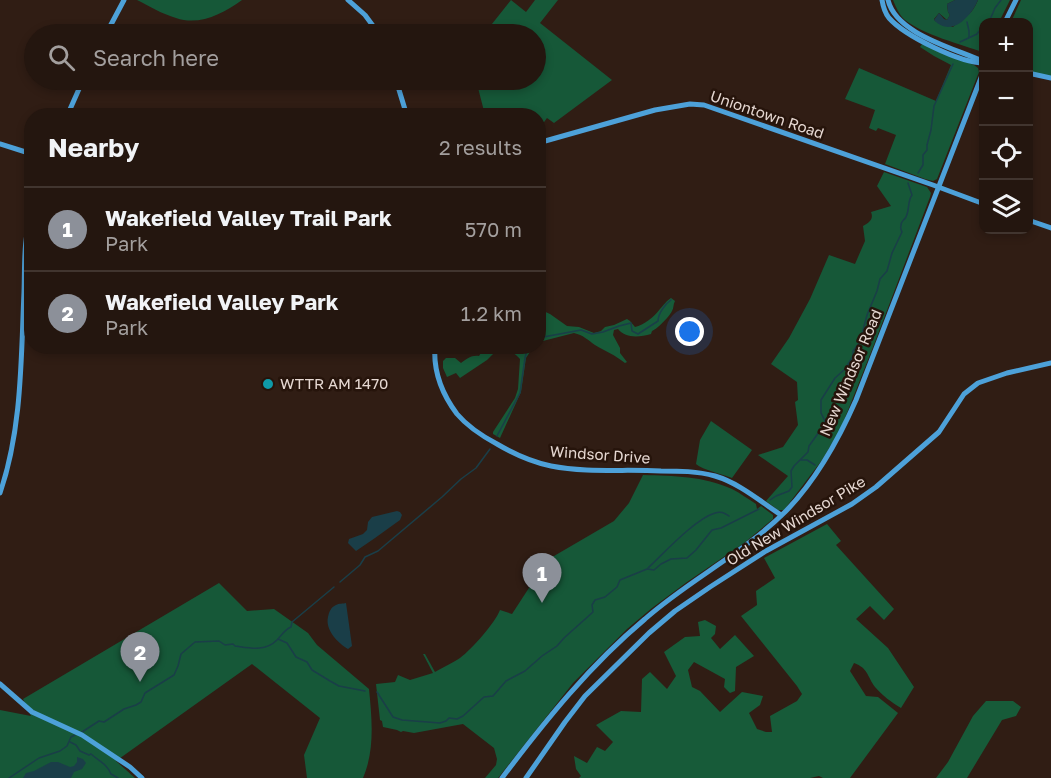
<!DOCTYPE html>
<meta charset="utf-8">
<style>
:root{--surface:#24160f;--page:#2c1f18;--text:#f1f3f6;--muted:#a39f9e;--line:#41352f;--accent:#8c9099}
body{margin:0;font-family:"Golos Text",sans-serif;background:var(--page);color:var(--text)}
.controls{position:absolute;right:18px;top:18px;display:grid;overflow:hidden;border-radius:12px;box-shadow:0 3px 9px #0003}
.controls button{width:54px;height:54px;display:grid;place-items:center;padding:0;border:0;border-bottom:2px solid var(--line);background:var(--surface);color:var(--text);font:30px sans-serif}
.you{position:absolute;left:690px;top:332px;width:21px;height:21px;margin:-15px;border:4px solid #fff;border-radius:50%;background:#1a73e8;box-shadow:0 0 0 9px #1a73e833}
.badge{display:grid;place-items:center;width:39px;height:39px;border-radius:50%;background:var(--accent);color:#fff;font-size:20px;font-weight:700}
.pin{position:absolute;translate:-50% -50px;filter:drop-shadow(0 2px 3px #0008)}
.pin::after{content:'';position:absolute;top:32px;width:21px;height:18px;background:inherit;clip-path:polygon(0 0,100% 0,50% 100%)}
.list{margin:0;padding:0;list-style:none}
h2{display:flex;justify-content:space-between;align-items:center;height:78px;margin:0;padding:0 24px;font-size:26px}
h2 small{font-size:20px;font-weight:400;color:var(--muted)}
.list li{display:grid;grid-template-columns:39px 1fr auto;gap:18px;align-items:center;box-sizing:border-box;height:84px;padding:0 24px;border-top:2px solid var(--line)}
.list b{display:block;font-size:22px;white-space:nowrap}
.list p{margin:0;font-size:20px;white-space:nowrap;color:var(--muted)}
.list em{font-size:20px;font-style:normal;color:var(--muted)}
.icon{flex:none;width:33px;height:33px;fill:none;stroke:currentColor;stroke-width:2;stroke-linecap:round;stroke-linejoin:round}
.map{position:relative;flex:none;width:1051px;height:778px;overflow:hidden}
.search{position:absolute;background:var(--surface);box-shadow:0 3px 9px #0003;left:24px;top:24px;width:522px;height:66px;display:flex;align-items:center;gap:15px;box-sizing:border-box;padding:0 21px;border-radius:33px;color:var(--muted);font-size:22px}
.panel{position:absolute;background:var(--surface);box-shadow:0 3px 9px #0003;left:24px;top:108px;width:522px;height:246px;border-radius:24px}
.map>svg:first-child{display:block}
</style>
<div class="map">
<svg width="1051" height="778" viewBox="0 0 1051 778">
<rect width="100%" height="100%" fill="#301d14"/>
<!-- green -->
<g fill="#165838">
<path d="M137 0H242C223 14 199 26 176 18 162 14 149 6 137 0Z"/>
<path d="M511 0 526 12 535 0H558L540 23 612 80 554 123 547 118 539 129 538 116 485 115 476 80H536V34H484Z"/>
<path d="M893 0H955L947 4 948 12 950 15 947 20 939 13 934 19 935 21 953 27C965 16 971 17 978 0H1010L999 22H984L983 52C962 45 922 34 905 20 899 15 896 7 893 0Z"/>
<path d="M1021 0H1051V78L1029 72 1028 22H1011Z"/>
<path d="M922 44 974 65 978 68 979 72 937 179 933 181 925 179 885 164 896 135 878 128 876 131 869 128 875 110 845 99 859 68 936 101 951 65 934 56 920 47Z"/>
<path d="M884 172 927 187 931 193 930 197 875 342 841 428 822 460 784 510H778L766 501 788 476 758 455 783 447 798 425 795 402 798 400 797 382 771 364 789 338 810 299 829 255 855 264 865 241 863 226C869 223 874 219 871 212L891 206 877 186Z"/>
<path d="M711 421 752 450 732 478C722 474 703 470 696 464L700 440Z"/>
<path d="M643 475C674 476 703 476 732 489 740 493 748 499 756 504L757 509 761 506 773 515V519L744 543 687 582 652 608 627 629 573 683 498 778H485L496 765 497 759 494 748 463 724 414 733 403 731 401 732 397 730 383 727 382 721 380 720 376 684 395 682 398 675 410 680 433 673 423 654H425L435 672C443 667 453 663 460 658 472 649 495 623 500 610L512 614 538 574 542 563 614 521 629 503Z"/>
<path d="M219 583 247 611 274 609 308 633 317 645 369 689C372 719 375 750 363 778H307L304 755 320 718 252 664 116 761 135 778H0V710L31 716 23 699Z"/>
</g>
<!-- forest -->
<g fill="#175b39">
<path d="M671 298 675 301C673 304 674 308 672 311 669 317 657 329 652 331L651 334C640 337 626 339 618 329L614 330 613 335 620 348V353L627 362 625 363C615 355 605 351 595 345 588 340 583 335 574 333L539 342V309L550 314 567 326 579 327 594 333 601 331 605 327 614 325 627 319 630 321 635 327C644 325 654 317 660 309 664 305 666 301 671 298Z"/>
<path d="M481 347H533L526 358 521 392 500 438 493 434V432L515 398 518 389 520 359C513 351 509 352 500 353L498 349 487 360 460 378 456 373 447 377 443 368V361L446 358H455L461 363C467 359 471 355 479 356L482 351Z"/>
<path d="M827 524 841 541 836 545 894 609 884 620 870 606 856 619 888 648 914 687 901 708C891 702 883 696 875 687 867 676 868 668 854 663L850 671 866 696 878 697 898 713 850 778H823L819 776 810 778H579L581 776 576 769 574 756 587 763 597 747 605 751 613 742 596 725 621 711 641 712 642 679 650 672 667 689 676 676 664 652 685 637 700 636 698 622 705 620 716 626 715 634 711 638 720 649 735 635 754 656 736 667 735 691 730 693 724 687 725 679 694 662 688 670 692 687 700 691 720 712 742 692 763 696 760 705 749 713 757 729 766 732H772L770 716 797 701 802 694 797 686 741 616 757 605 756 591 775 578 764 558Z"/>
<path d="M986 701H1013L1021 707 1016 716 1002 720 967 778H936L948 762 973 716Z"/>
</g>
<!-- water -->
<g fill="#1a3e48">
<path d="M955 0H978C971 17 951 38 934 20L939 13 944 19 947 20 950 15 948 12 947 4Z"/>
<path d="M397 511 400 512 402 515 400 520 375 538 356 551 348 543 349 539 363 534 367 530 368 522 372 517Z"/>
<path d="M346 603 352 646 348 649C338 643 325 630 328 617 329 612 331 607 336 605 339 603 343 604 346 603Z"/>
<path d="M77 757 83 759 86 763 82 769 74 772 71 778H23L26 773 34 771 51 762H58L70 767 74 766 77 762Z"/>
</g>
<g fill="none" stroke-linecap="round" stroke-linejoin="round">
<!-- stream -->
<g stroke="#1a3e48" stroke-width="1.5">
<path d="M967 22 969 31V37"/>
<path d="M989 22 995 8 1001 0"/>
<path d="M960 42 977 34 980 30 984 29"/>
<path d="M918 173 923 165V155L927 150V145L931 130 934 106 953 64"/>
<path d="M538 338 581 330 592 334 603 332 619 326 631 323 632 331 638 334 658 321C658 314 665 304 671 300"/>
<path d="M497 436 520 393 525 358 528 346"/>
<path d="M801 460H807L815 465"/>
<path d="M770 500 776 496 789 491 792 487 791 471 794 466 808 452 809 446 824 425 825 421 821 413V400L835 378 845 369 853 356V351L860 342 867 315 877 291 880 279 887 271 892 253 902 232C901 230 900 228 901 226 901 220 903 222 906 217 910 209 907 202 912 195L908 183"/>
<path d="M648 568C664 553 695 519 715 513 721 511 724 513 729 516"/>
<path d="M340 582 360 565 365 557 378 551 442 497 461 479 476 468 490 449"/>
<path d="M278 639 287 643 296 657 307 662 312 670 330 681 339 686 365 691"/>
<path d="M377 692 393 717 402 720 440 723 446 721 449 718 457 719 463 716 484 697 493 696 506 681 525 671 542 656 557 646 564 638 593 612 592 605 595 600 605 597 617 587 620 580 647 569 654 570 661 564 671 559 687 558 696 550 712 530 721 528 759 509"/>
<path d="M82 732 99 721 104 722 124 709 136 705 141 702 145 693 174 675 178 666 181 654 195 642 219 641 225 645 233 644 235 646C250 648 265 652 277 640 282 635 284 630 291 627L292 622 334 587"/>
<path d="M70 742 76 745 80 751 89 755 91 754C99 761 107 764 111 774L118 778"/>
<path d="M9 778 39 758 60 751 67 746 71 737 75 735"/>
</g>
<!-- secondary -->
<g stroke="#4da1d9" stroke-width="5">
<path d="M348 0 365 15 379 34"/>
<path d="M882 0C883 6 885 13 889 18 905 36 960 63 984 63"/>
<path d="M888 0C896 34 954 48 982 61"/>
<path d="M1005 22 1016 0"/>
<path d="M106 34 124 0"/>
<path d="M1028 73 1051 78"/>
<path d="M396 80 407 116"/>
<path d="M67 116 83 80"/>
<path d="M538 143 655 110 690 104 704 105 933 185 984 204"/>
<path d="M0 144 32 154"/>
<path d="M1028 220 1051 228"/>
<path d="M435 346C433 372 442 394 457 414 468 427 482 436 497 444 514 454 532 462 551 466 587 473 625 469 661 471 679 471 697 471 715 476 739 483 760 501 781 515"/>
<path d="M0 493C22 429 21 359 24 292 25 267 23 238 32 214"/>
<path d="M0 684 32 712 82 735 130 767 142 778"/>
<path d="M502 778C545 721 590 665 645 619 689 580 744 553 786 511 817 479 838 441 856 400L984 70"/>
<path d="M526 778 565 722 585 696 649 633 675 611 710 587 766 551 852 504 876 487 939 432 964 394 978 383 1007 373 1051 363"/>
</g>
</g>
<!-- markers -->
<circle fill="#0f9aa8" stroke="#26140b" stroke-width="2" cx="268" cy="384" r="6"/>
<g text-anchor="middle" stroke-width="5" stroke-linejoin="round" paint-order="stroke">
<!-- street labels -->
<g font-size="15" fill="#e6d8d2" stroke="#26140b">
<text transform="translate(767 115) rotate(19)" y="5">Uniontown Road</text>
<text transform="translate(851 373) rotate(-67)" y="5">New Windsor Road</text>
<text transform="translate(600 455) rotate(4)" y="5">Windsor Drive</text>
<text transform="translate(796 521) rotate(-31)" y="5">Old New Windsor Pike</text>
</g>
<!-- poi labels -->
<g font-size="15" fill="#e6d8d2" stroke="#26140b" text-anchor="start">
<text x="280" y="389">WTTR AM 1470</text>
</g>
</g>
</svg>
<div class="controls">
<button>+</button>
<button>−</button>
<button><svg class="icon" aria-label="locate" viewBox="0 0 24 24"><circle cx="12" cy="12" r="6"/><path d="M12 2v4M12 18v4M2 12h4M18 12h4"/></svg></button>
<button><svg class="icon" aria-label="layers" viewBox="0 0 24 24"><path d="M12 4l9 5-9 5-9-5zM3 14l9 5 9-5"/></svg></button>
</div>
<div class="you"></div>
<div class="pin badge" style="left:542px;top:603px">1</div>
<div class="pin badge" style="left:140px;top:682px">2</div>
<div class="search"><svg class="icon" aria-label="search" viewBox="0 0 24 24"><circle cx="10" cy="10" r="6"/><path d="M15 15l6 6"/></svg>Search here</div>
<section class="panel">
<h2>Nearby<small>2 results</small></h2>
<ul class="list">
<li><span class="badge">1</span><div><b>Wakefield Valley Trail Park</b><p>Park</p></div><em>570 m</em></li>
<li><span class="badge">2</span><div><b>Wakefield Valley Park</b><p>Park</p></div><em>1.2 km</em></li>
</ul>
</section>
</div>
